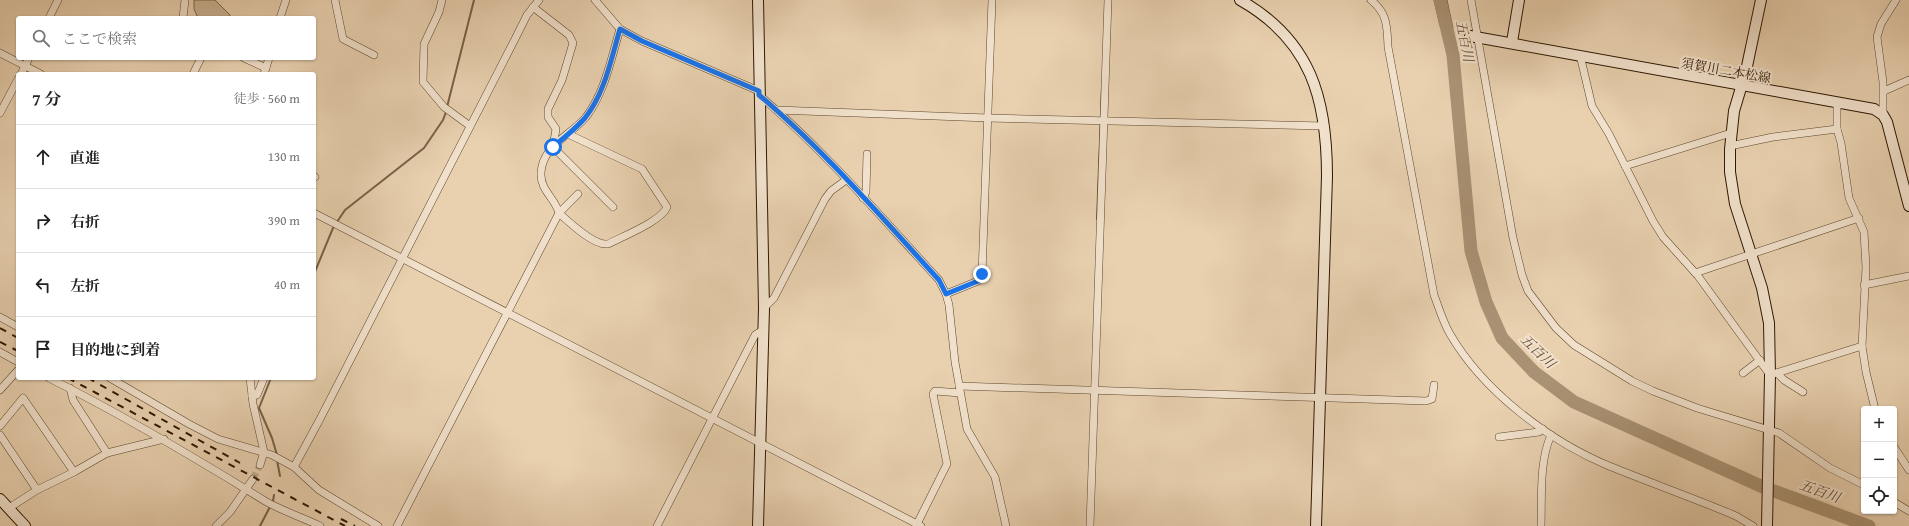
<!DOCTYPE html>
<html lang="ja">
<meta charset="utf-8">
<style>
:root{--surface:#fff;--page:#f6f6f6;--text:#222;--muted:#767676;--line:#e0e0e0}
body{margin:0;font-family:"Gentium Book Plus","Noto Serif JP",serif;background:var(--page);color:var(--text)}
.controls{position:absolute;right:12px;bottom:12px;display:grid;overflow:hidden;border-radius:4px;box-shadow:0 1px 3px #0004}
.controls button{width:36px;height:36px;display:grid;place-items:center;padding:0;border:0;border-bottom:1px solid var(--line);background:var(--surface);color:var(--text);font:20px sans-serif}
.stop{position:absolute;width:12px;height:12px;margin:-9px;border:3px solid #1a73e8;border-radius:50%;background:#fff}
.stop.end{background:#1a73e8;border-color:#fff;box-shadow:0 1px 4px #0008}
.list{margin:0;padding:0;list-style:none}
h2{display:flex;justify-content:space-between;align-items:center;height:52px;margin:0;padding:0 16px;font-size:17px}
h2 small{font-size:13px;font-weight:400;color:var(--muted)}
.list li{display:grid;grid-template-columns:26px 1fr auto;gap:12px;align-items:center;box-sizing:border-box;height:64px;padding:0 16px;border-top:1px solid var(--line)}
.list b{display:block;font-size:15px;white-space:nowrap}
.list em{font-size:13px;font-style:normal;color:var(--muted)}
.icon{flex:none;width:22px;height:22px;fill:none;stroke:currentColor;stroke-width:2;stroke-linecap:round;stroke-linejoin:round}
.map{position:relative;flex:none;width:1909px;height:526px;overflow:hidden}
.search{position:absolute;background:var(--surface);box-shadow:0 1px 3px #0004;left:16px;top:16px;width:300px;height:44px;display:flex;align-items:center;gap:10px;box-sizing:border-box;padding:0 14px;border-radius:4px;color:var(--muted);font-size:15px}
.panel{position:absolute;background:var(--surface);box-shadow:0 1px 3px #0004;left:16px;top:72px;width:300px;height:308px;border-radius:4px}
.map>svg:first-child{display:block}
</style>
<div class="map">
<svg width="1909" height="526" viewBox="0 0 1909 526">
<rect width="100%" height="100%" fill="#e9d1b0"/>
<filter id="stains"><feTurbulence type="fractalNoise" baseFrequency=".005" numOctaves="4"/><feColorMatrix values="0 0 0 0 .2 0 0 0 0 .09 0 0 0 0 .02 0 0 0 .5 -.17"/></filter>
<radialGradient id="worn" r=".72"><stop offset=".6" stop-color="#630" stop-opacity="0"/><stop offset="1" stop-color="#630" stop-opacity=".3"/></radialGradient>
<!-- green -->
<path fill="#c9b292" stroke="#7b6549" d="M194 0H215L230 15V18H198L194 9Z"/>
<!-- water -->
<path fill="#a99274" stroke="#776146" d="M1434 0H1447L1453 28 1440 26Z"/>
<g fill="none" stroke-linecap="round" stroke-linejoin="round">
<!-- shore -->
<path stroke="#6b553a" stroke-width="1" d="M1438 0 1443 21 1445 23 1447 21 1444 0"/>
<!-- stream -->
<g stroke="#776146" stroke-width="2">
<path d="M447 107 474 0"/>
<path d="M1097 219 1102 87"/>
<path d="M314 274 333 228 345 210 424 148 443 120 446 112"/>
<path d="M271 378 259 408 272 438 277 455"/>
<path d="M277 460 280 476"/>
<path d="M260 526 273 501 274 495"/>
</g>
<!-- river -->
<path stroke="#a99274" stroke-width="13" d="M1440 0 1453 55 1471 251 1486 302 1502 338 1534 372 1574 402 1763 487 1869 526"/>
<!-- street-tunnel -->
<path stroke="#c3ac8d" stroke-width="7" stroke-dasharray="7 3.5" stroke-linecap="butt" d="M253 479 260 465"/>
<defs>
<g id="street">
<path d="M335 0 343 39 374 55"/>
<path d="M442 0 439 12 424 44 423 82 444 107 470 126"/>
<path d="M595 0 620 29 642 41 759 91"/>
<path d="M1371 0C1388 14 1387 27 1388 47L1434 295C1439 308 1443 322 1450 334 1483 391 1549 441 1609 466 1651 483 1694 498 1736 516L1753 526"/>
<path d="M1471 0 1513 238 1522 275 1528 291 1556 328 1574 345 1632 381 1653 391 1697 408 1779 433 1830 468 1864 485"/>
<path d="M533 7 569 35 573 43 562 80 548 109V117L556 129 553 147 613 207"/>
<path d="M49 18 58 0"/>
<path d="M183 18 185 0"/>
<path d="M280 18 286 0"/>
<path d="M0 53 41 74"/>
<path d="M1580 55 1592 106 1609 134 1653 221 1663 237 1698 276 1770 375 1862 346"/>
<path d="M244 58 266 68"/>
<path d="M21 74 29 58"/>
<path d="M193 74 201 58"/>
<path d="M264 74 269 58"/>
<path d="M1884 91 1909 80"/>
<path d="M759 95C824 150 881 217 939 280L946 294 949 305 955 362 967 429 995 477 1006 526"/>
<path d="M1837 102V129L1841 143 1849 198 1864 232 1866 267 1862 346 1866 372 1875 409"/>
<path d="M777 110 988 118 1325 126"/>
<path d="M0 113 18 79"/>
<path d="M1883 115V82L1877 37 1881 24 1896 0"/>
<path d="M568 134 642 169 667 207C662 221 621 237 608 244 594 246 570 223 559 213L578 194"/>
<path d="M1730 146 1773 137 1837 129"/>
<path d="M1625 166 1731 133"/>
<path d="M314 176 315 177"/>
<path d="M863 198 866 192 867 154"/>
<path d="M314 213 921 526"/>
<path d="M1695 273 1859 218"/>
<path d="M1864 285 1909 276"/>
<path d="M946 294 978 281 982 274 992 0"/>
<path d="M764 308 774 298 825 199 831 191 846 180"/>
<path d="M0 317 18 327"/>
<path d="M0 352 18 362"/>
<path d="M1743 373 1760 360"/>
<path d="M1777 373 1784 380 1803 392"/>
<path d="M49 378C123 415 194 457 265 501 282 511 302 517 320 526"/>
<path d="M110 378 189 424 218 439 272 455 294 467 319 490 378 526"/>
<path d="M250 378 253 404 264 452 260 465"/>
<path d="M959 386 1426 401 1432 399 1434 385"/>
<path d="M70 388 73 400 107 453"/>
<path d="M0 390 18 370"/>
<path d="M252 396 257 395 264 378"/>
<path d="M0 426 23 398 74 472"/>
<path d="M0 435 37 490"/>
<path d="M1499 437 1539 432 1543 429"/>
<path d="M1894 447 1909 470"/>
<path d="M294 467 320 419 515 39 527 15 539 0"/>
<path d="M1894 502 1909 511"/>
<path d="M9 508 37 490 74 472 107 453 164 439"/>
<path d="M216 526 230 512 253 479"/>
<path d="M397 526 559 213C555 198 540 190 541 173 542 146 571 135 586 117 605 92 611 59 620 29"/>
<path d="M657 526 755 335 763 330"/>
<path d="M916 526 947 464 933 394 935 391 960 393"/>
<path d="M1090 526 1108 0"/>
<path d="M1541 526C1542 497 1539 462 1551 435"/>
</g>
<g id="secondary">
<path d="M758 0 764 308 758 526"/>
<path d="M1240 0C1311 40 1327 99 1327 176L1316 526"/>
<path d="M1761 0 1746 71 1734 111 1730 149V172L1735 204 1762 288 1769 323 1770 375 1767 526"/>
<path d="M1470 36 1874 109 1883 115 1887 122 1909 206"/>
<path d="M1512 42 1519 0"/>
<path d="M0 499 25 526"/>
</g>
</defs>
<!-- street casing -->
<use href="#street" stroke="#5c462c" stroke-width="8"/>
<!-- secondary casing -->
<use href="#secondary" stroke="#2d1800" stroke-width="12"/>
<!-- street -->
<use href="#street" stroke="#f1e1cc" stroke-width="7"/>
<!-- secondary -->
<use href="#secondary" stroke="#f1e1cc" stroke-width="10"/>
<!-- rail -->
<g stroke="#2d1800" stroke-width="2" stroke-dasharray="7 7" stroke-linecap="butt">
<path d="M0 328 18 338"/>
<path d="M0 342 18 351"/>
<path d="M68 378 345 526"/>
<path d="M88 378 240 463"/>
<path d="M341 519 355 526"/>
</g>
</g>
<g fill="none" stroke-linecap="round" stroke-linejoin="round">
<!-- route -->
<path stroke="#1a73e8" stroke-width="5" d="M553 147C564 138 576 128 585 118 605 93 611 59 620 29L642 41 759 91V95C823 149 882 218 939 280L946 294 978 281 982 274"/>
</g>
<g text-anchor="middle" stroke-width="4" stroke-linejoin="round" paint-order="stroke">
<!-- street labels -->
<g font-size="13" fill="#2d1800" stroke="#f1e1cc">
<text transform="translate(1726 70) rotate(10)" y="5">須賀川二本松線</text>
</g>
<!-- water labels -->
<g font-size="14" font-style="italic" fill="#5f492e" stroke="#f1e1cc">
<text transform="translate(1465 41) rotate(79)" y="5">五百川</text>
<text transform="translate(1538 351) rotate(44)" y="5">五百川</text>
<text transform="translate(1820 491) rotate(20)" y="5">五百川</text>
</g>
</g>
<rect width="100%" height="100%" filter="url(#stains)"/>
<rect width="100%" height="100%" fill="url(#worn)"/>
</svg>
<div class="controls">
<button>+</button>
<button>−</button>
<button><svg class="icon" aria-label="locate" viewBox="0 0 24 24"><circle cx="12" cy="12" r="6"/><path d="M12 2v4M12 18v4M2 12h4M18 12h4"/></svg></button>
</div>
<div class="stop" style="left:553px;top:147px"></div>
<div class="stop end" style="left:982px;top:274px"></div>
<div class="search"><svg class="icon" aria-label="search" viewBox="0 0 24 24"><circle cx="10" cy="10" r="6"/><path d="M15 15l6 6"/></svg>ここで検索</div>
<section class="panel">
<h2>7 分<small>徒歩 · 560 m</small></h2>
<ul class="list">
<li><svg class="icon" aria-label="ahead" viewBox="0 0 24 24"><path d="M12 20V5M6 11l6-6 6 6"/></svg><div><b>直進</b></div><em>130 m</em></li>
<li><svg class="icon" aria-label="right" viewBox="0 0 24 24"><path d="M7 20v-9h11M14 6l5 5-5 5"/></svg><div><b>右折</b></div><em>390 m</em></li>
<li><svg class="icon" aria-label="left" viewBox="0 0 24 24"><path d="M17 20v-9H6M10 6l-5 5 5 5"/></svg><div><b>左折</b></div><em>40 m</em></li>
<li><svg class="icon" aria-label="arrive" viewBox="0 0 24 24"><path d="M6 21V4h12l-3 4 3 4H6"/></svg><div><b>目的地に到着</b></div></li>
</ul>
</section>
</div>
